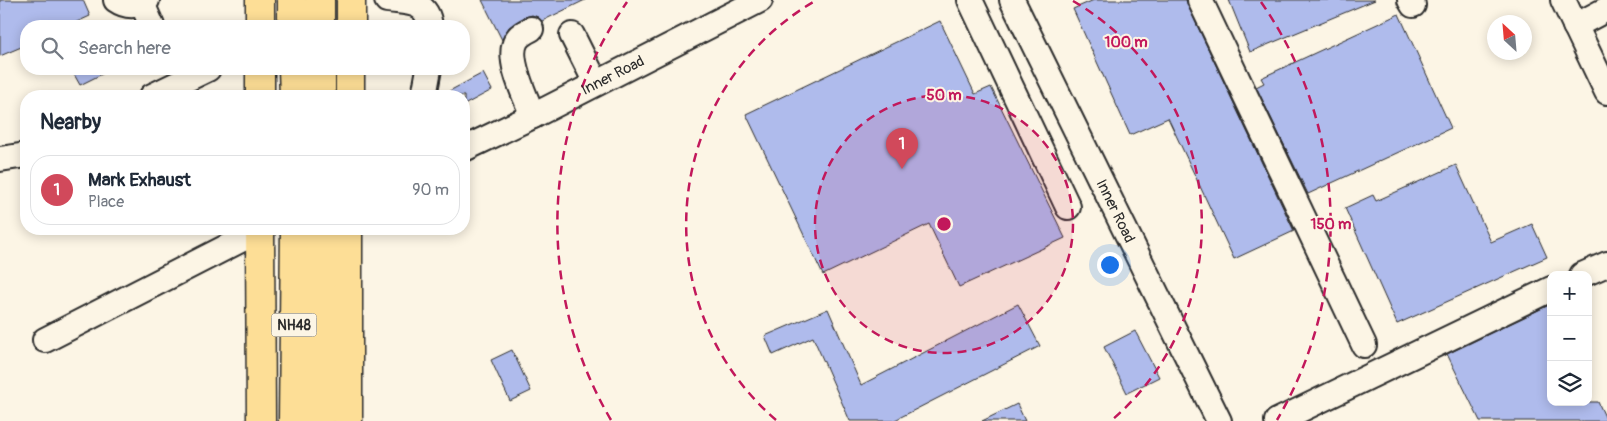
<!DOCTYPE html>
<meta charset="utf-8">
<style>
:root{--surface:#fff;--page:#f2f2f3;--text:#1f2937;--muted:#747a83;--line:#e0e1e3;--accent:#d1495b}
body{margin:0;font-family:Pangolin,sans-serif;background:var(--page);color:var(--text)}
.controls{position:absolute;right:15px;bottom:15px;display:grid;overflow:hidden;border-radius:10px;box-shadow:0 2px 12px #0003}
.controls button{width:45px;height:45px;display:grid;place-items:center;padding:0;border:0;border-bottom:1px solid var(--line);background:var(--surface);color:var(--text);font:25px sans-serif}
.compass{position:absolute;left:1487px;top:15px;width:45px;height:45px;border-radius:50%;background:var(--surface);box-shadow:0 2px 12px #0003;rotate:334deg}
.you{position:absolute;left:1109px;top:264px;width:18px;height:18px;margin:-12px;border:4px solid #fff;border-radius:50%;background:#1a73e8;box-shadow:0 0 0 8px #1a73e833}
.badge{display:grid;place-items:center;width:32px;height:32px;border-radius:50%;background:var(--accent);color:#fff;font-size:16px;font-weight:700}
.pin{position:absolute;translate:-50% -41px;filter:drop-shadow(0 1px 2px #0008)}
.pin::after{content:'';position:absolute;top:26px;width:18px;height:15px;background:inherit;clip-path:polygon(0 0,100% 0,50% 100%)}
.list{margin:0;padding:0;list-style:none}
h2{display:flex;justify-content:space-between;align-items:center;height:65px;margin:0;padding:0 20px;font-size:21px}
h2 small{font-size:16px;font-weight:400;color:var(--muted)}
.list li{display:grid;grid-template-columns:32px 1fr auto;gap:15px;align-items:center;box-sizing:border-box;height:70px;margin:0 10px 10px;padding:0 10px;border:1px solid var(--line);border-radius:20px}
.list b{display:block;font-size:19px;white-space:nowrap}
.list p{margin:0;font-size:16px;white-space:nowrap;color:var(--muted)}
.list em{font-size:16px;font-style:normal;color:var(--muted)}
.icon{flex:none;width:28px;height:28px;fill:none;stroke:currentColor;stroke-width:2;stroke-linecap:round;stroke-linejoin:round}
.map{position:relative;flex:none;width:1607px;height:421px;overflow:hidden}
.search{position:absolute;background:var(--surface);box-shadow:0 2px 12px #0003;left:20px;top:20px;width:450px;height:55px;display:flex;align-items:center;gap:12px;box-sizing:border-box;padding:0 18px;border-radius:20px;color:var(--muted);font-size:19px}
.panel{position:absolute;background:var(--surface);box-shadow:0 2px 12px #0003;left:20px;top:90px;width:450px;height:145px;border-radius:20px}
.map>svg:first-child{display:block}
</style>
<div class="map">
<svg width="1607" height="421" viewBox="0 0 1607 421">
<rect width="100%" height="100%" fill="#fcf5e5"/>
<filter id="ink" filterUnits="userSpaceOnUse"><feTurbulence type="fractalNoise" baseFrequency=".02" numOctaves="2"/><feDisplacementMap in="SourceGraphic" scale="10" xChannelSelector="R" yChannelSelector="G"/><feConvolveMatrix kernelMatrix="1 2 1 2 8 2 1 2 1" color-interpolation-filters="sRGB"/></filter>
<g filter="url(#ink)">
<!-- building -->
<g fill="#afbbec" stroke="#2b2b2b">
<path d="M0 0H83L90 16 68 26H26V45L0 56Z"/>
<path d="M482 0H585L542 21 538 17 532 15 525 17 509 27 502 40Z"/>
<path d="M1094 0H1186L1188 6 1294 231 1234 259 1168 118 1130 135 1073 9Z"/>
<path d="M1229 0H1375L1250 52Z"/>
<path d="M1399 14 1451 128 1308 194 1256 87 1264 83 1261 78Z"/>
<path d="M940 21 975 94 991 87 1065 238 959 287 929 224 823 275 746 114Z"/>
<path d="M71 69H112L80 85Z"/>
<path d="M483 73 492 90 464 105V96H440Z"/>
<path d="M1456 165 1491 242 1532 224 1547 257 1397 324 1345 208 1373 195 1376 201Z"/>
<path d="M1018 304 1040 346 893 421H850L813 337 773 355 765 336 828 309 861 385Z"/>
<path d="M1551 304V402H1598L1607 421H1480L1447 354Z"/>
<path d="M1135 331 1159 377 1127 393 1104 347Z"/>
<path d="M512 350 531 391 510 401 491 360Z"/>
<path d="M1017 404 1025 421H982Z"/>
</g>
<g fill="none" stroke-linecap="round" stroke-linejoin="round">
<defs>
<g id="minor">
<path d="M116 0C126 7 137 7 147 0"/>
<path d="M387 0C408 3 427 0 430 26"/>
<path d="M970 0 1068 207"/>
<path id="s1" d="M1012 0 1219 421"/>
<path d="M1200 0 1364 345"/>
<path d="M1410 0 1413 5"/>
<path d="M1563 0 1607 92"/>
<path d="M142 3 152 26"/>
<path d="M1575 26 1607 9"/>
<path d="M531 29C525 32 519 35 516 41 506 59 526 98 533 116"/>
<path d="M572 35 596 83"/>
<path d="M152 96 208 69"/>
<path d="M424 96 429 69"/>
<path id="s2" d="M464 149 533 116 760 0"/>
<path d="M0 159 26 155"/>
<path d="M1582 275 1607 264"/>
<path d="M45 340 260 230"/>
<path d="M1277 421 1551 289"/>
</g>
<g id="major">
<path d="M260 0V26"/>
<path d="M351 26V0"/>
<path d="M260 69V96"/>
<path d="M350 96V69"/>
<path d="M260 229 261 421"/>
<path d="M348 229V421"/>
</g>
<g id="highway">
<path d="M292 0V26"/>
<path d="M320 0V26"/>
<path d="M293 69 294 96"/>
<path d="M321 69V96"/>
<path d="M293 421 295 229"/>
<path d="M320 421 321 229"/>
</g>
</defs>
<!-- minor casing -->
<use href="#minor" stroke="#2b2b2b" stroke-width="28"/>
<!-- major casing -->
<use href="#major" stroke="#2b2b2b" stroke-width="31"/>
<!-- highway casing -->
<use href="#highway" stroke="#2b2b2b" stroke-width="31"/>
<!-- minor -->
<use href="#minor" stroke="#fcf5e5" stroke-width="24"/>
<!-- major -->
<use href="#major" stroke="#fdde96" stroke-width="28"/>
<!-- highway -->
<use href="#highway" stroke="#fdde96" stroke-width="28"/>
</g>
</g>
<!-- distance rings -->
<circle cx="944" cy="224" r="129" fill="#c2185b" fill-opacity=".12"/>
<g fill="none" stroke="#c2185b" stroke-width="2.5" stroke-dasharray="9 6">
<circle cx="944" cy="224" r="129"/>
<path d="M776 420A258 258 0 0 1 815 1M1073 1A258 258 0 0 1 1112 420"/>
<path d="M611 420A387 387 0 0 1 627 2M1261 2A387 387 0 0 1 1277 420"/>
</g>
<g text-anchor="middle" stroke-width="4" stroke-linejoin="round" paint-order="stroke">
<!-- shield labels -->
<rect fill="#fcf5e5" stroke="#6a6863" stroke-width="1" x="271.5" y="313.5" width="45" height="23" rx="4"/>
<g font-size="14" font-weight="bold" fill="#2b2b2b">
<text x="294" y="330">NH48</text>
</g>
<!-- street labels -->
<g font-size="15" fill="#2b2b2b" stroke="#fcf5e5">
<text dy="5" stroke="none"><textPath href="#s2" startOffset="166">Inner Road</textPath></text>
<text dy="5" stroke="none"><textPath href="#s1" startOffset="235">Inner Road</textPath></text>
</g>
</g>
<circle cx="944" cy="224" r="8" fill="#c2185b" stroke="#fcf5e5" stroke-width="2.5"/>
<g font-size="15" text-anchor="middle" font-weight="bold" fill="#c2185b" stroke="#fcf5e5" stroke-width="4" stroke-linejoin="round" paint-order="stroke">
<text x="1126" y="47">100 m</text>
<text x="944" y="100">50 m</text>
<text x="1331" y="229">150 m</text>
</g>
</svg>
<div class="controls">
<button>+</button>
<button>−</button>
<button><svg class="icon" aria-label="layers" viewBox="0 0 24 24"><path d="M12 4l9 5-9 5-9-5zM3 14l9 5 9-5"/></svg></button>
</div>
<svg class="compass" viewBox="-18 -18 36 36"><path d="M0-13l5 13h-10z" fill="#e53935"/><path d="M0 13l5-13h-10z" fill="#747a83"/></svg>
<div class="you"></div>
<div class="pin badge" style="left:902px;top:169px">1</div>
<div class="search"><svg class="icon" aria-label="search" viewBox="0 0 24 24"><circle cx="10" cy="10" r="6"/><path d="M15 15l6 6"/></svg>Search here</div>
<section class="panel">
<h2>Nearby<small></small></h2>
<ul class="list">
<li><span class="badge">1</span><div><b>Mark Exhaust</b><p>Place</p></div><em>90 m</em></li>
</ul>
</section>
</div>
